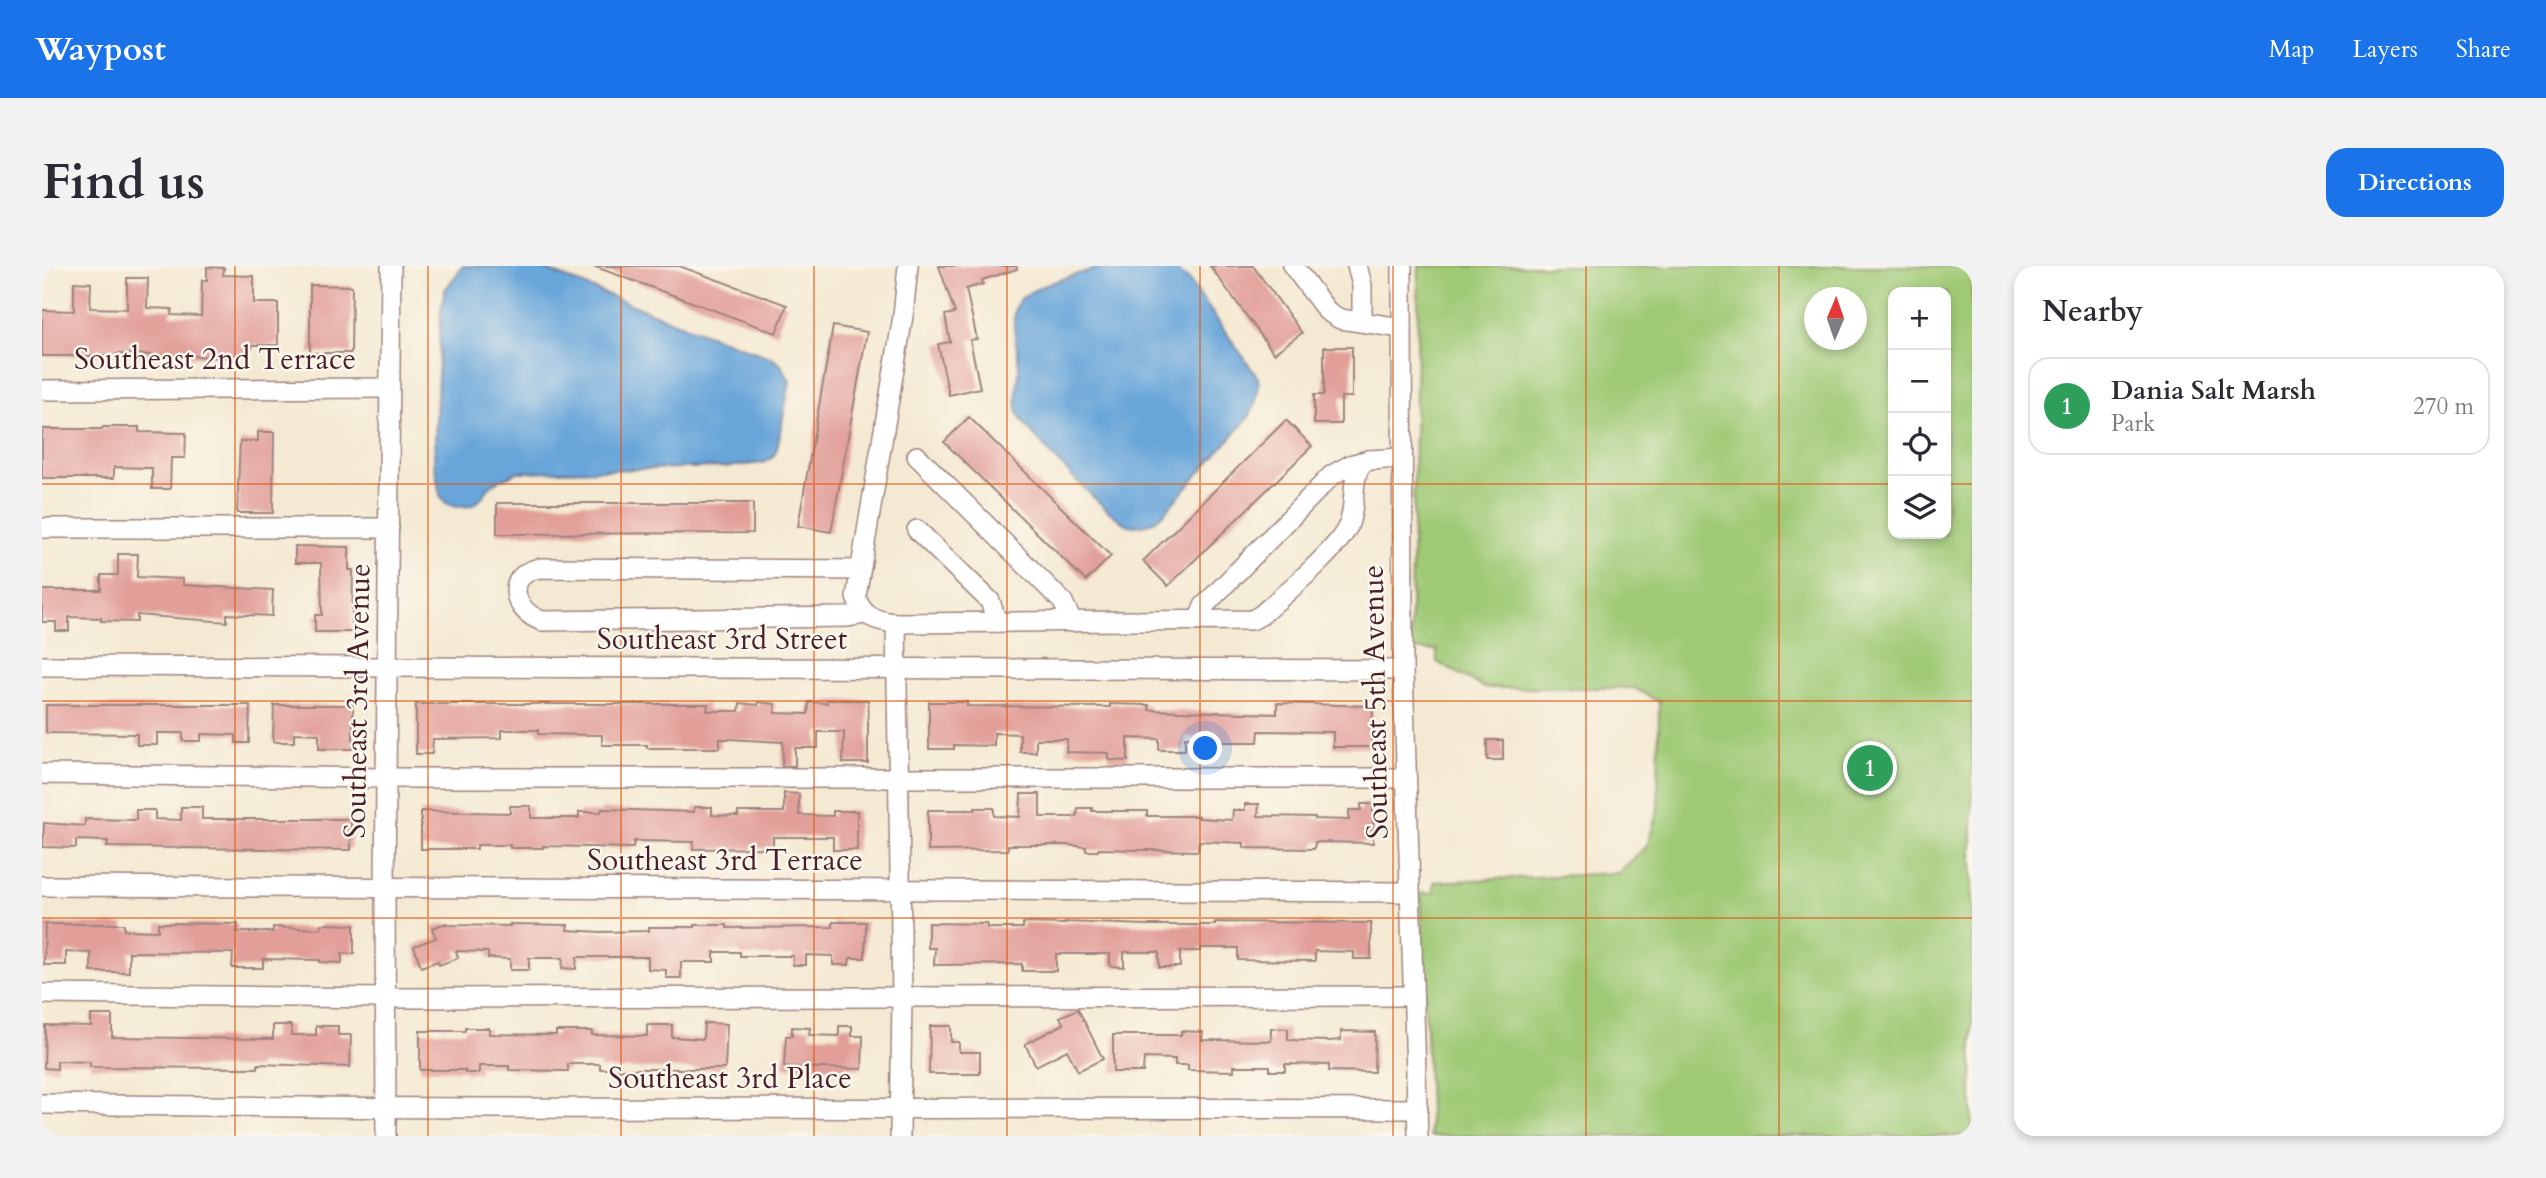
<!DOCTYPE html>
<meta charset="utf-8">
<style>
:root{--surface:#fff;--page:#f2f2f3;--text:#2b2b33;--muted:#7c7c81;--line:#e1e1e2;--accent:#1a73e8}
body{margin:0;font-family:Cardo,serif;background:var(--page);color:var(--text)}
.controls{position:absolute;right:21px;top:21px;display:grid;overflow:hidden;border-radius:14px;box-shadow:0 4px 10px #0003}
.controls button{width:63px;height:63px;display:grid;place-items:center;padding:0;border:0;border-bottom:2px solid var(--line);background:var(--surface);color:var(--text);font:35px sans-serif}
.compass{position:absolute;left:1762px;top:21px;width:63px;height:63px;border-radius:50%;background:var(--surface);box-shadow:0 4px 10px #0003;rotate:2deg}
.you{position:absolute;left:1164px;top:483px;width:24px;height:24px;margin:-18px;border:5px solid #fff;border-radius:50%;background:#1a73e8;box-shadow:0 0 0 10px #1a73e833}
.badge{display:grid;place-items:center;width:46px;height:46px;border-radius:50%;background:var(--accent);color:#fff;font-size:23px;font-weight:700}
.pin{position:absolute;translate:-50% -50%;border:4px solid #fff;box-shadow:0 2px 7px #0006}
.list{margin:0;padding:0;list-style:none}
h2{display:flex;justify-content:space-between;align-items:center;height:91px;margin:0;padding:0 28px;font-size:30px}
h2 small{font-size:23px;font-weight:400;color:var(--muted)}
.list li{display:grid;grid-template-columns:46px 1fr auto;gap:21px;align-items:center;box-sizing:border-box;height:98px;margin:0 14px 14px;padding:0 14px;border:2px solid var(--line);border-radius:21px}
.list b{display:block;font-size:26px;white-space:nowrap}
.list p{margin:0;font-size:23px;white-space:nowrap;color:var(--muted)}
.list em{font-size:23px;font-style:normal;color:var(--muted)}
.icon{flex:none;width:38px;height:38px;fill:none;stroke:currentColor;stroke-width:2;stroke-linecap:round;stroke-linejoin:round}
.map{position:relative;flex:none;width:1930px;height:870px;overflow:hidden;border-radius:21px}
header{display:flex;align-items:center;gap:42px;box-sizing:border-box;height:98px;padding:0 35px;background:var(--accent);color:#fff}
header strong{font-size:33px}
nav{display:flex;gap:38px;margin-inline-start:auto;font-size:24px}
.intro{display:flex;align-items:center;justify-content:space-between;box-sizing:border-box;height:168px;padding:0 42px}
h1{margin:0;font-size:49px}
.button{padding:18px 32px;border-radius:21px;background:var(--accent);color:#fff;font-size:24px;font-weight:700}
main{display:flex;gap:42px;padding:0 42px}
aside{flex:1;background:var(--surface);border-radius:21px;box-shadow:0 4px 10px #0003}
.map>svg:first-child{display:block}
</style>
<header>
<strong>Waypost</strong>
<nav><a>Map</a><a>Layers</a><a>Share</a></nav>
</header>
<div class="intro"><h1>Find us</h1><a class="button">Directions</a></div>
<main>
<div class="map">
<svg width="1930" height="870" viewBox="0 0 1930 870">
<rect width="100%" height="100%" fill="#fbf7ec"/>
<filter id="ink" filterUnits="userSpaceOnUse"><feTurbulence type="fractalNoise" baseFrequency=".0143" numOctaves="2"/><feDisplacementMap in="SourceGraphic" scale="14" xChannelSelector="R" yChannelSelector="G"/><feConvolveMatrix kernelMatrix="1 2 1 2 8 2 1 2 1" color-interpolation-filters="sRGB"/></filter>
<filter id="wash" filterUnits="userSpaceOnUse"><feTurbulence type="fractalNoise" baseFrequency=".00686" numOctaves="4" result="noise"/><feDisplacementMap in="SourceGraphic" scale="28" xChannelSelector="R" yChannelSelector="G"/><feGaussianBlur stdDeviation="1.57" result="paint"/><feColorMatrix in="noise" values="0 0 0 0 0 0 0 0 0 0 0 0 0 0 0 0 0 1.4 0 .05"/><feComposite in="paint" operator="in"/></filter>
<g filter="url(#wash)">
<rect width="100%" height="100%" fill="#f4e9d2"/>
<!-- green -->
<path fill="#9fc975" stroke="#747450" stroke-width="2" fill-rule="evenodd" d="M1377 0H1930V870H1388L1379 627H1392V616L1576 607 1605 580 1616 543 1617 436 1592 422H1443L1395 396V384H1368ZM1851 26H1904V268H1851ZM1772 32H1814V74H1772Z"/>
<!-- water -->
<g fill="#68a5d9" stroke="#596282" stroke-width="2">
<path d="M421 0H495L640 59 730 92 739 99 748 115 735 183 731 191 721 197 684 201 475 206 450 218 438 234 428 240 414 241 404 237 398 229 392 196 399 44 403 24Z"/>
<path d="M1064 0H1129L1147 14 1216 112C1218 127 1214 137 1207 151L1121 248C1112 256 1100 262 1087 259 1072 256 986 167 978 151 971 138 977 118 977 104 977 86 971 68 972 51 972 44 975 36 980 32 994 18 1044 6 1064 0Z"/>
</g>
<g id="blocks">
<!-- building -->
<g fill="#e29f9a">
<path d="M551 0H637L745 39 734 67Z"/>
<path d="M897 0H974L975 3 940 14 941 18 924 23 935 73 928 74 938 122 907 129 896 78 908 76 903 49 913 47Z"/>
<path d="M1168 0H1211L1260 67 1232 87Z"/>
<path d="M165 1 182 2 181 9 212 10V37H236V79H210V82L206 81V89H183V91L75 88V90H0V44L32 45V16L49 17 48 42 85 43V12H106L105 42 130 43 129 49 159 50 160 14H165Z"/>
<path d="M268 19 310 20 309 87H268Z"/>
<path d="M791 60 825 66 789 266 756 260Z"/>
<path d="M1282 81H1310V131H1299V158H1272V129H1282Z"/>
<path d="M927 151 1069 290 1044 315 902 176Z"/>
<path d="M1244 154 1270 180 1126 320 1101 295Z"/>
<path d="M61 161H97V166L144 167 143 192H129L128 223H110V202H106L72 201V212H0V163H60Z"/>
<path d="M216 166H232L231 247H195L198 175H216Z"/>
<path d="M455 237H711V267L455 268Z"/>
<path d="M253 280 307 281V304H311L310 366H273V349H280L279 297H253Z"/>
<path d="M76 288H96L95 311 141 313V319L231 324 230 350 185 348V356L95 349V356L59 355V352L27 351V365H14V356H0V324H59V309H76Z"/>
<path d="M785 434H826V497H801L802 466H776V482H753V500H740L741 476 687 473H678V482H605V479H560V469L496 468V464H460V472L391 473 390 488H374V438H666L665 445H697L698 437 716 439V436L733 438V447L766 448 767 436 785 437Z"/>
<path d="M887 436H925V440L1068 441V438L1107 439V444L1235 448V437L1331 440 1330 481H1291V466L1217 465 1216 476H1173V472L1143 471V484H1117V473L1086 472V495L1067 494V487L1024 486 1025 473H994V486H978V468L952 467V480L912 479V483H887Z"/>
<path d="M4 439H208L207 477H194V469L159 468V475H141V467H115V479H95V468L4 467Z"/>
<path d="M232 439H311V483H277V468L252 467V476H231Z"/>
<rect x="1445" y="474" width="16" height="20"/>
<path d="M742 527 757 528V549L791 550V545H815V584H791V571H731V582L651 583 652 576 592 575 591 582 501 580V582H468V579H435V583H379V545L468 547V540H489V552H537V546H559L560 543 652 546V541H670V549L696 550V546H742Z"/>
<path d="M979 528H998V551H1035L1036 542H1050V545H1105V550H1157V552L1190 554 1191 544H1203V538H1217L1216 550 1273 551V553L1307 554V544H1319V538H1331V577L1273 576 1272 583 1202 582V577L1157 575 1156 585 1056 583V585H1044V581L1025 579H966V584L886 585V544H933V542H952V550L978 551Z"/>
<path d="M139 541H160V553H309V584L65 581 66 575 34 574V582L1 581 2 557 43 560V553L94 554V544H113V553L139 554Z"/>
<path d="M791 656H824L823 692H808L807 699H791V690L764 689V699H751V690H698V686H672V696H639V712H624V704L606 703V691H535L534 703 520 702 521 692H487V704H468V693L446 692V686L414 685 416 692 397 699 396 695 379 701 372 680 394 672 390 662 404 657V659L468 660V658L526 659 525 664 559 666 607 665V661H653V659H685V662L791 661Z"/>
<path d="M1023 656 1106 659H1173V656L1329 657V693H1312V686L1273 685V695L1196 694V682H1158V685H1138V701H1117V686H1082V701L1068 700V688H1014V705H980V698L892 699 893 682H886V657L945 658V662H981V657L1023 658Z"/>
<path d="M116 657 196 658 195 666H231V661L278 663 279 658 312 659V688L300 687V697L278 696V694L221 693V702H190L191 687 87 686V706H49V687L24 686V699H2L3 658H82V664L116 665Z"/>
<path d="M1036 743 1061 793 1036 805 1025 784 994 800 983 778 1022 758 1018 751Z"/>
<path d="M49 749H70V771L231 773V759H249V769H274V760H296V769H309L308 801 216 798V802L48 801V796L15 795V803L2 802 3 759 49 760Z"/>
<path d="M662 757 685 758 683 803H558V798H526V805L467 804V800H437V807H423V804H378V765H423V762H447V768L514 769V765H550V769L605 770V759H630V771L661 773Z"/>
<path d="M797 760H810V770H821L820 803 742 801 744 770H750V761L768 762 767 769 797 770Z"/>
<path d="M888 760H909V776H917V786H938V808H887Z"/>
<path d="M1229 762 1246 763V774L1287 775 1299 774V765L1333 766 1332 806 1287 805V799L1243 798V805H1228V800H1192V805L1146 804V799H1133V793L1102 792 1101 806H1071V769H1139V765L1161 766 1160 774 1229 775Z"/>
</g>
</g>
</g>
<g filter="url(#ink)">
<use href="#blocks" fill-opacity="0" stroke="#9f847e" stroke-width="2"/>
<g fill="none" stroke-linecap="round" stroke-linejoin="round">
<defs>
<g id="minor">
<path d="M1251 0 1285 45 1298 53 1360 62"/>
<path d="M1315 0 1320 19V56"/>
<path d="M1360 0 1361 404 1376 870"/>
<path d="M0 124 347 122"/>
<path d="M875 190 1021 336 1030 356"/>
<path d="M0 262H347"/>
<path d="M875 264 948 335 955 356"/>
<path d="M817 304 498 302C461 309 471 345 500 355L806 351 824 348"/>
<path d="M1156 355 1162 340 1290 209 1308 199 1327 194"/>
<path d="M854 357 1210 354 1219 349C1241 329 1295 285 1306 260 1315 240 1308 217 1319 198L1328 194 1360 192"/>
<path d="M0 400 1361 404"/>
<path d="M0 508 344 512H1364"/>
<path d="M0 620 1367 626"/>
<path d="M0 728 343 732 1371 730"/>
<path d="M0 838C459 845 918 841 1376 843"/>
<path d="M344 870 343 622 349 0"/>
<path d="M858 870 860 731 854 357C834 355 820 351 814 331L861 50 866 0"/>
</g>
</defs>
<!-- minor casing -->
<use href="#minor" stroke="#9f847e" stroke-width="22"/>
<!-- minor -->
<use href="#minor" stroke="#fff" stroke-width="19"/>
</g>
</g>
<!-- grid -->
<path fill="none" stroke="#e0560e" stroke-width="2" stroke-opacity="0.55" d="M193 0V870M386 0V870M579 0V870M772 0V870M965 0V870M1158 0V870M1351 0V870M1544 0V870M1737 0V870M0 218H1851M1904 218H1930M0 435H1930M0 652H1930"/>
<g text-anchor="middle" stroke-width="5" stroke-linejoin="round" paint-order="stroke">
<!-- street labels -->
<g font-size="30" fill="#4a1f2b" stroke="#fbf7ec">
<text x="173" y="103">Southeast 2nd Terrace</text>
<text x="680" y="383">Southeast 3rd Street</text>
<text transform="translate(315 435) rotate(-89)" y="10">Southeast 3rd Avenue</text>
<text transform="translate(1333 436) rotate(-91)" y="10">Southeast 5th Avenue</text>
<text x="683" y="604">Southeast 3rd Terrace</text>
<text x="688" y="822">Southeast 3rd Place</text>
</g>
</g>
</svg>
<div class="controls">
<button>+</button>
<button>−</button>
<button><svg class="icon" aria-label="locate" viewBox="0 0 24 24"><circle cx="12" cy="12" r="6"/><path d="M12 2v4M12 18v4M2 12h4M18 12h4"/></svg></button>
<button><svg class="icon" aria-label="layers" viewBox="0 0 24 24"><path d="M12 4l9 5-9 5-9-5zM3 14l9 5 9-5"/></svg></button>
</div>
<svg class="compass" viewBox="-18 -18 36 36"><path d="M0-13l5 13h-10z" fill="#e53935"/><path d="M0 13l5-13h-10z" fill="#7c7c81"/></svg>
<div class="you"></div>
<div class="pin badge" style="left:1828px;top:502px;background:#2e9e5b">1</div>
</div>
<aside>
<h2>Nearby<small></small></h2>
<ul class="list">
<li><span class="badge" style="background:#2e9e5b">1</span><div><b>Dania Salt Marsh</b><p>Park</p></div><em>270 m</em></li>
</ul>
</aside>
</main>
